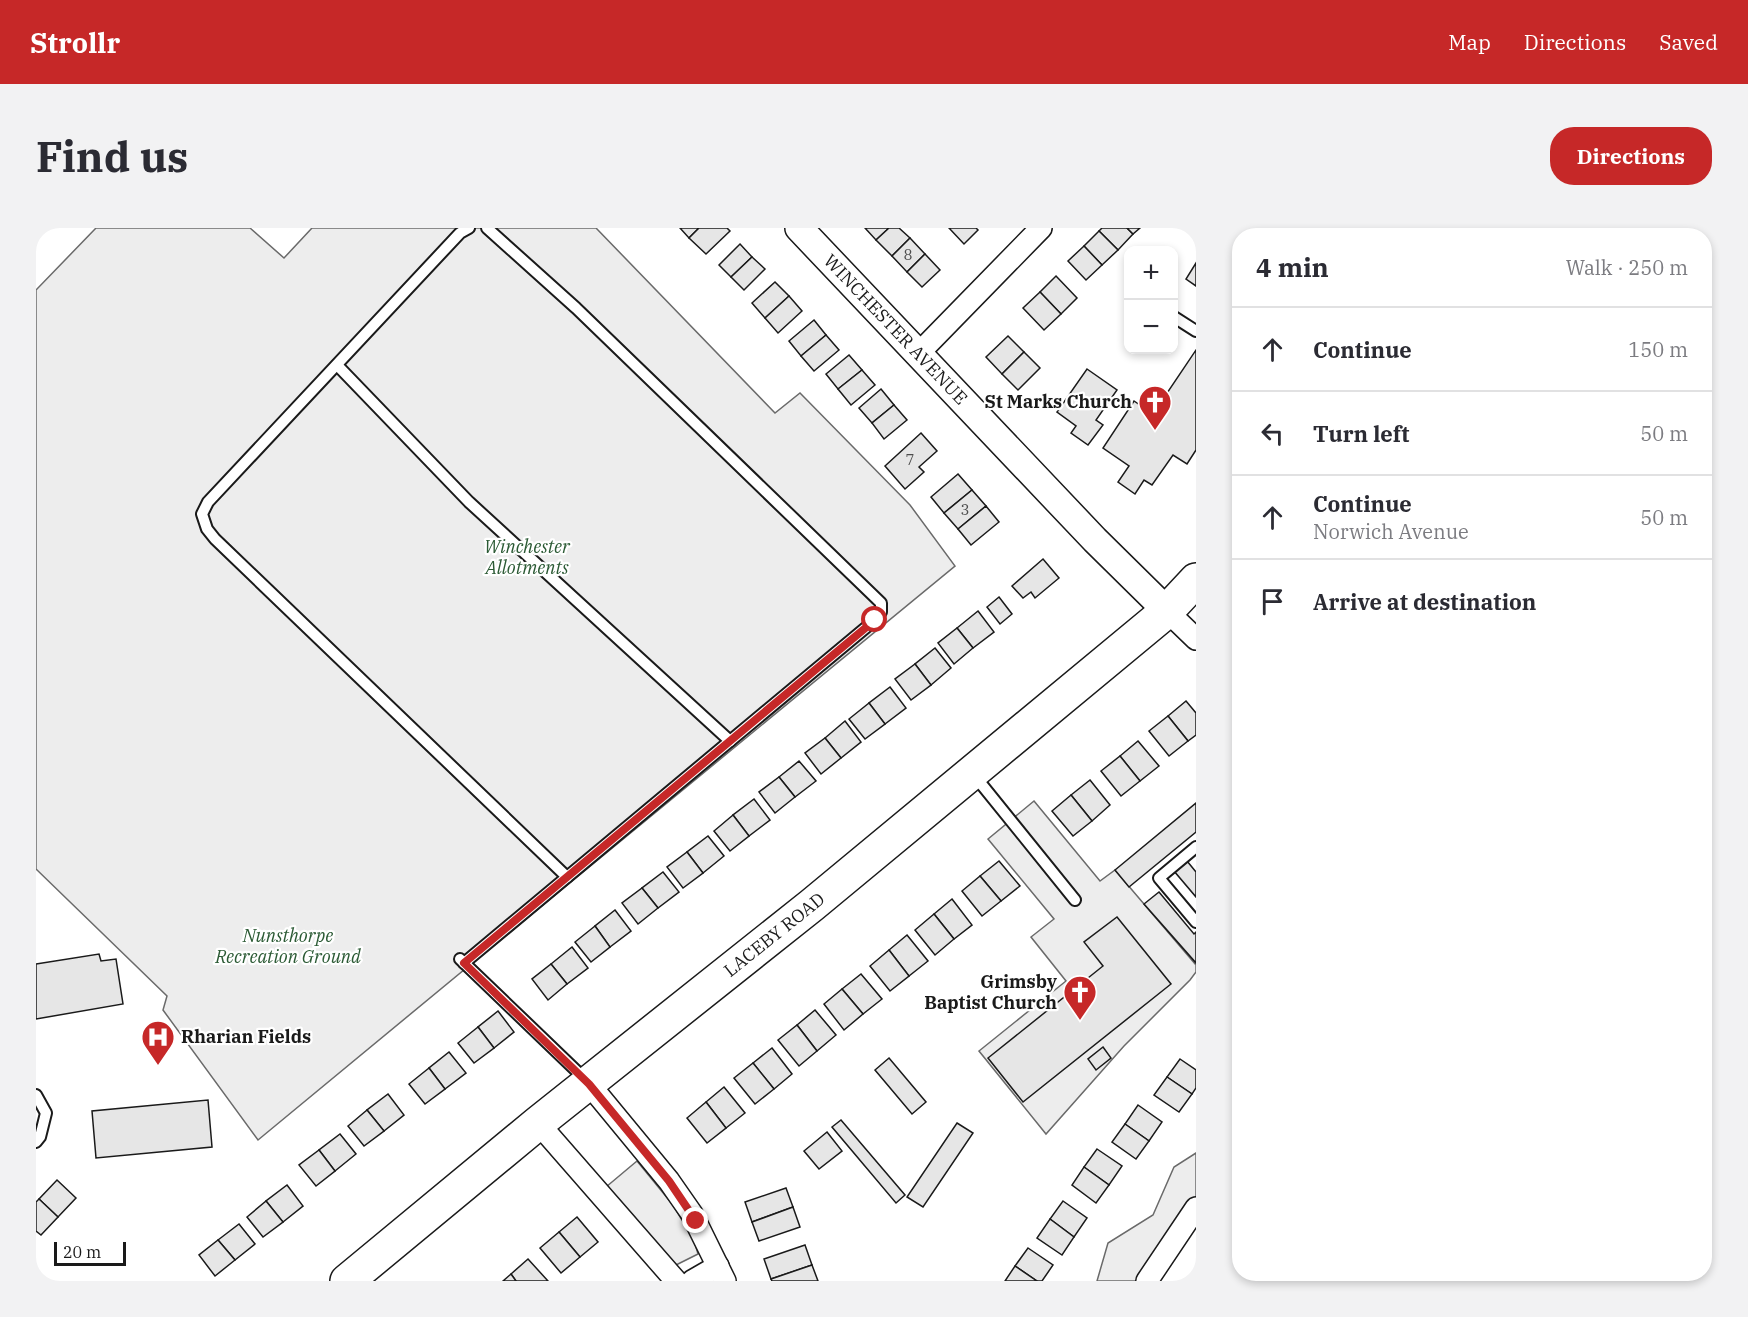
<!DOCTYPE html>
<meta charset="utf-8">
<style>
:root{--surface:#fff;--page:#f2f2f3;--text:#2b2b33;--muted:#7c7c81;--line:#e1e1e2;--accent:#c62828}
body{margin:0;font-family:"IBM Plex Serif",serif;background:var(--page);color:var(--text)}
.controls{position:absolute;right:18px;top:18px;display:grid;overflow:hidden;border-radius:12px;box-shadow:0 3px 9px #0003}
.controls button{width:54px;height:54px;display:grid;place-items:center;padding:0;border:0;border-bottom:2px solid var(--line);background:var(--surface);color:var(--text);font:30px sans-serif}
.scale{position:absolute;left:18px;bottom:15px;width:72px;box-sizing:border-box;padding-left:6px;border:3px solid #1a1a1a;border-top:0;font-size:16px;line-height:21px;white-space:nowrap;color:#1a1a1a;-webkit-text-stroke:4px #fff;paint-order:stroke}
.stop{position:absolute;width:18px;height:18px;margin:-14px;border:4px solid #c62828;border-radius:50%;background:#fff}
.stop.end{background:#c62828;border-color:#fff;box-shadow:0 2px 6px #0008}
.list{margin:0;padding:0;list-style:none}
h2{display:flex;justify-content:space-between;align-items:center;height:78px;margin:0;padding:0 24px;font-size:26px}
h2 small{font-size:20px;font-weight:400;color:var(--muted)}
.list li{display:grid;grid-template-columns:39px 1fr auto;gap:18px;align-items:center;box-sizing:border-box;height:84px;padding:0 24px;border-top:2px solid var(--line)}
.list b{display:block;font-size:22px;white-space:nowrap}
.list p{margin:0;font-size:20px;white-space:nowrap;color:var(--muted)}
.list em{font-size:20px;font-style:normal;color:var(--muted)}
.icon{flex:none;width:33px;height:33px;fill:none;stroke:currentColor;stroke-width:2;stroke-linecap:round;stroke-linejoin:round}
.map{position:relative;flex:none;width:1160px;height:1053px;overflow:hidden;border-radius:24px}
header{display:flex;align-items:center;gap:36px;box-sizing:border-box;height:84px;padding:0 30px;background:var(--accent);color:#fff}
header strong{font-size:28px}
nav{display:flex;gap:33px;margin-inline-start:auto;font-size:21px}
.intro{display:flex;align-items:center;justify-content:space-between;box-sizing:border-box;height:144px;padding:0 36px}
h1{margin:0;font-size:42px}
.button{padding:15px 27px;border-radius:24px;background:var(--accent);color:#fff;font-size:21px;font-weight:700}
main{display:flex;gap:36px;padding:0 36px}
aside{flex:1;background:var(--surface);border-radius:24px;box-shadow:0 3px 9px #0003}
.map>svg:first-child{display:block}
</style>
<header>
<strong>Strollr</strong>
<nav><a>Map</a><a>Directions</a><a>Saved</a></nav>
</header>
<div class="intro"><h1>Find us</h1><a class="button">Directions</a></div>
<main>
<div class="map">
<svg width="1160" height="1053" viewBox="0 0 1160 1053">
<rect width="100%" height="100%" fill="#fff"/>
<!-- built -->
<g fill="#ededed" stroke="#6a6a6a" stroke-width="1.5">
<path d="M60 0H214L248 30 276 0H560L739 185 764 165 874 277 919 338 451 723 442 717 429 741 222 912 127 782 131 768 0 641V62Z"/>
<path d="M998 573 1064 653 1079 642 1160 737V744L1154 752 1088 818 1010 906 943 823 1030 753 995 709 1018 691 952 611Z"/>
<path d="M1160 925V969L1103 1053H1061L1072 1015 1117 987 1138 939Z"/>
<path d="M601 933 637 977 658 1012 662 1026 640 1037 570 959Z"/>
</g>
<!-- building -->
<g fill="#e6e6e6" stroke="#1a1a1a" stroke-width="1.5">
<path d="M644 0H663L653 10Z"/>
<path d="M663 0H691L694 3 670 26 653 10Z"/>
<path d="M829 0H853L840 12Z"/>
<path d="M853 0H863L874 10 856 28 840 12Z"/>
<path d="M913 0H940L942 2 928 16Z"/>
<path d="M1066 0H1091L1097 6 1082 22 1063 3Z"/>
<path d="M1091 0H1104L1097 6Z"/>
<path d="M1063 3 1082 22 1066 37 1048 18Z"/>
<path d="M874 10 889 26 871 44 856 28Z"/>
<path d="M704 16 716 29 695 49 683 37Z"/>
<path d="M1048 18 1066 37 1050 52 1032 33Z"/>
<path d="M889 26 904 42 886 59 871 44Z"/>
<path d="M716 29 729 41 708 62 695 49Z"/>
<path d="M1160 35V58L1150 51Z"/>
<path d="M1020 48 1041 70 1025 86 1004 64Z"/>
<path d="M739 54 753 68 729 90 716 75Z"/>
<path d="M1004 64 1025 86 1008 102 987 80Z"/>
<path d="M753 68 766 83 742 105 729 90Z"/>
<path d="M778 92 790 107 765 128 753 113Z"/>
<path d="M790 107 803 122 778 143 765 128Z"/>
<path d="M972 108 988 124 966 146 950 129Z"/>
<path d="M1160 122V222L1151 236 1137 227 1116 257 1108 252 1099 266 1082 254 1093 238 1067 220 1098 173 1117 186Z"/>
<path d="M988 124 1004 140 982 162 966 146Z"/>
<path d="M813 127 826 142 802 161 790 146Z"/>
<path d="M1051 141 1081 162 1060 192 1067 197 1052 217 1035 205 1040 198 1021 184Z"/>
<path d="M826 142 839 157 815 177 802 161Z"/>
<path d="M845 161 858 177 836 195 823 180Z"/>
<path d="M858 177 871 192 848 211 836 195Z"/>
<path d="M885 205 901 223 883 239 888 244 869 261 849 238Z"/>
<path d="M922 246 936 262 908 285 895 269Z"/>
<path d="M936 262 950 278 922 301 908 285Z"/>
<path d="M950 278 963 294 935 317 922 301Z"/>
<path d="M1007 331 1023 350 999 370 995 364 987 370 976 358Z"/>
<path d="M963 369 976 386 964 396 951 379Z"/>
<path d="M942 383 958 404 937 420 921 400Z"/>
<path d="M921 400 937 420 918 436 902 415Z"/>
<path d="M899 420 915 440 895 457 879 436Z"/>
<path d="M879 436 895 457 875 472 859 451Z"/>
<path d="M854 459 870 480 849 496 833 475Z"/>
<path d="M1150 473 1160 485V507L1152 513 1132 488Z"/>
<path d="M833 475 849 496 829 511 813 491Z"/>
<path d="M1132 488 1152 513 1133 528 1113 503Z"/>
<path d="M809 493 825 514 805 530 789 510Z"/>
<path d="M789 510 805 530 785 546 769 525Z"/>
<path d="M1102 513 1123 538 1104 553 1084 528Z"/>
<path d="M1084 528 1104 553 1085 568 1065 543Z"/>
<path d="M763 533 780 553 759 569 743 549Z"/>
<path d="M743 549 759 569 739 585 723 564Z"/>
<path d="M1054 552 1074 577 1056 593 1035 567Z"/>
<path d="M1035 567 1056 593 1037 608 1016 583Z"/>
<path d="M718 571 734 592 713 608 697 587Z"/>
<path d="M1160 575V604L1093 659 1079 642Z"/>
<path d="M697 587 713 608 694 623 678 603Z"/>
<path d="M672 608 688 628 667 645 651 624Z"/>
<path d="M651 624 667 645 647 660 631 639Z"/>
<path d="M963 633 984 658 965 673 944 648Z"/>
<path d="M1151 633 1160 644V669L1138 643Z"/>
<path d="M627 644 643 664 622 680 606 660Z"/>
<path d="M944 648 965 673 946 688 926 663Z"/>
<path d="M606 660 622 680 602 696 586 675Z"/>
<path d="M1123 664 1158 706 1160 704V735L1108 676Z"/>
<path d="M916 671 936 697 918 711 898 686Z"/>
<path d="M579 682 595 703 574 719 559 698Z"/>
<path d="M898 686 918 711 899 727 879 702Z"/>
<path d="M1081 689 1135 756 987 874 952 830 1067 738 1048 714Z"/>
<path d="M559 698 574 719 555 734 539 714Z"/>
<path d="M871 707 892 733 873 748 853 722Z"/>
<path d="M536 719 552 740 531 756 515 736Z"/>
<path d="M853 722 873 748 854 763 834 738Z"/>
<path d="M63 726 65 733 80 731 87 776 0 791V736Z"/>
<path d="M515 736 531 756 512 772 496 751Z"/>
<path d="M825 746 846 771 827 786 806 761Z"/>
<path d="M806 761 827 786 808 802 788 776Z"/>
<path d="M779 782 800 807 781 823 761 797Z"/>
<path d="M462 783 478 804 458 820 442 799Z"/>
<path d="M761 797 781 823 763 838 742 812Z"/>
<path d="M442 799 458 820 438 835 422 815Z"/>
<path d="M1067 819 1075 830 1060 842 1052 831Z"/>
<path d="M736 820 756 846 738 861 717 835Z"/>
<path d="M413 824 430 845 409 861 393 840Z"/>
<path d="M853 830 890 874 876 886 839 842Z"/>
<path d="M1144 831 1160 842V860L1156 866 1131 849Z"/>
<path d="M717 835 738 861 719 876 698 850Z"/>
<path d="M393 840 409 861 389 876 373 856Z"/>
<path d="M1131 849 1156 866 1143 884 1118 867Z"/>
<path d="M688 859 709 885 690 900 670 874Z"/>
<path d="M352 866 368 887 348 903 331 882Z"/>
<path d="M172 872 176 919 60 930 56 883Z"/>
<path d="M670 874 690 900 671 915 651 890Z"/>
<path d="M1102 877 1126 894 1113 913 1089 896Z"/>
<path d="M331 882 348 903 328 918 312 898Z"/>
<path d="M805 892 869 967 860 975 796 899Z"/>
<path d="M921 895 937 905 887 979 871 969Z"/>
<path d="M1089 896 1113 913 1100 931 1076 914Z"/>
<path d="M791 904 806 923 783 941 768 923Z"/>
<path d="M304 906 320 926 299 943 283 922Z"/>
<path d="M1061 921 1086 938 1073 957 1048 939Z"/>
<path d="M283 922 299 943 280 958 263 937Z"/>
<path d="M1048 939 1073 957 1060 975 1036 957Z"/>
<path d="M21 952 40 970 22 989 3 971Z"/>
<path d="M251 957 267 978 247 994 230 973Z"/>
<path d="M750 960 757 979 716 994 709 974Z"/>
<path d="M3 971 22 989 5 1007 0 1003V974Z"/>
<path d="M230 973 247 994 227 1009 211 989Z"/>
<path d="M1027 973 1051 990 1038 1009 1014 991Z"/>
<path d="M757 979 764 999 723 1013 716 994Z"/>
<path d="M541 989 562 1014 544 1029 523 1004Z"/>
<path d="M1014 991 1038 1009 1026 1027 1001 1010Z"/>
<path d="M203 996 219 1016 199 1032 182 1012Z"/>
<path d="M523 1004 544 1029 525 1045 504 1020Z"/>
<path d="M182 1012 199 1032 179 1048 163 1027Z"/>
<path d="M769 1017 776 1037 735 1051 728 1031Z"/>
<path d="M992 1020 1017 1037 1006 1053H1001L979 1038Z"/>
<path d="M492 1031 512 1053H480L475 1046Z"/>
<path d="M776 1037 782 1053H736L735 1051Z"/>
<path d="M979 1038 1001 1053H969Z"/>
<path d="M475 1046 480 1053H467Z"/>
</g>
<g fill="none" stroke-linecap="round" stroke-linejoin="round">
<defs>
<g id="service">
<path d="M433 0 424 5 172 274 166 286 171 301 179 311 531 649"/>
<path d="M1138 89 1160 103"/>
<path d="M301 137 433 274 694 513"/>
<path d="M938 547 1039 672"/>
<path d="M1160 619 1123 650 1160 694"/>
<path d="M424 731 551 853"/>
<path d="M428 735 839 392 845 384V375L540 80 451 0"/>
<path d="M0 867 10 885 4 909 0 914"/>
</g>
<g id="minor">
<path d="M882 126 1005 0"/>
<path d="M1131 383 1160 411"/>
<path d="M553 856 633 953 656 986 689 1053"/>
<path d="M502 895 640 1053"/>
<path d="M656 1053 682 1038"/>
<path d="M1111 1053 1160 980"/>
</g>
<g id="tertiary">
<path id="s1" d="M763 0 1059 312 1131 383"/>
</g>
<g id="trunk">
<path id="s2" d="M311 1053 502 895 776 677 1131 383 1160 352"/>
</g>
</defs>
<!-- service casing -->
<use href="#service" stroke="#1a1a1a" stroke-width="14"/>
<!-- minor casing -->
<use href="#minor" stroke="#1a1a1a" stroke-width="24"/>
<!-- tertiary casing -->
<use href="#tertiary" stroke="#1a1a1a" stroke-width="30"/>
<!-- trunk casing -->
<use href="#trunk" stroke="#1a1a1a" stroke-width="36"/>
<!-- service -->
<use href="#service" stroke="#fff" stroke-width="10"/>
<!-- minor -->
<use href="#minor" stroke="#fff" stroke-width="21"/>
<!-- tertiary -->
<use href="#tertiary" stroke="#fff" stroke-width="27"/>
<!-- trunk -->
<use href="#trunk" stroke="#fff" stroke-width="33"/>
</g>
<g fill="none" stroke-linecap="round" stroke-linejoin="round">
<!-- route -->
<path stroke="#c62828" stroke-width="8" d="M660 993 633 953 553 856 428 735 839 392"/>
</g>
<!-- icons -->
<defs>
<symbol id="church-pin" viewBox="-11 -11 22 30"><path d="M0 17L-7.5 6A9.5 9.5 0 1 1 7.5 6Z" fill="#c62828" stroke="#fff"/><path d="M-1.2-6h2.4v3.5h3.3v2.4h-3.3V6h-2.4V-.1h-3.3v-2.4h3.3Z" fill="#fff"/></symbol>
<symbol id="hospital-pin" viewBox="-11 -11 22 30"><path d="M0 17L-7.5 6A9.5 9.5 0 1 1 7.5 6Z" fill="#c62828" stroke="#fff"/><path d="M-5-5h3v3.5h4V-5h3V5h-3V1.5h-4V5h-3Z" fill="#fff"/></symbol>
</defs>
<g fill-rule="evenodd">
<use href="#church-pin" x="1100" y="155" width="38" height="52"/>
<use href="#church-pin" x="1025" y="745" width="38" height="52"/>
<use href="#hospital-pin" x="103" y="790" width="38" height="52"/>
</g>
<g text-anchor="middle" stroke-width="4.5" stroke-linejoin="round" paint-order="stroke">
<!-- number labels -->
<g font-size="15" fill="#4d4d4d">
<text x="872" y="32">8</text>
<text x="874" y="237">7</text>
<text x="929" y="287">3</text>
</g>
<!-- street labels -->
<g font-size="18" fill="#1a1a1a" stroke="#fff">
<text dy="6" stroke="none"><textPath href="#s1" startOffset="140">WINCHESTER AVENUE</textPath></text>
<text dy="6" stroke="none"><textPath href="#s2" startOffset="550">LACEBY ROAD</textPath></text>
</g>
<!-- poi labels -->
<g font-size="18" font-weight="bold" fill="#1a1a1a" stroke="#fff" text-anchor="end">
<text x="1096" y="180">St Marks Church</text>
<text x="1021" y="760">Grimsby<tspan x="1021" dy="21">Baptist Church</tspan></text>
<text x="145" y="815" text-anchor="start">Rharian Fields</text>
</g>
<!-- park labels -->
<g font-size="18" font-style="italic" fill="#2b5a34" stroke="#fff">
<text x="491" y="325">Winchester<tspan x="491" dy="21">Allotments</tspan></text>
<text x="252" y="714">Nunsthorpe<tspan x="252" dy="21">Recreation Ground</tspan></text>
</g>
</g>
</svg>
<div class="controls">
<button>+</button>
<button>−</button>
</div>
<div class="scale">20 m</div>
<div class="stop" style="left:839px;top:392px"></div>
<div class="stop end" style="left:660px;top:993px"></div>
</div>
<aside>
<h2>4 min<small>Walk · 250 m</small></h2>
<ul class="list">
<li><svg class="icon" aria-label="ahead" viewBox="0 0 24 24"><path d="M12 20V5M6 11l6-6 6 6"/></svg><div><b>Continue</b></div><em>150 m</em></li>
<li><svg class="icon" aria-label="left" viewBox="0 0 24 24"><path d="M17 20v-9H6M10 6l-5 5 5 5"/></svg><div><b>Turn left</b></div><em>50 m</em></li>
<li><svg class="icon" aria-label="ahead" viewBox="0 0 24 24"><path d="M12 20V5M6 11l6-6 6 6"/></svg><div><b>Continue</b><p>Norwich Avenue</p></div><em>50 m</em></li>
<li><svg class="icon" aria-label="arrive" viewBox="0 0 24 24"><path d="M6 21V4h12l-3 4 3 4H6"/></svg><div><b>Arrive at destination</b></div></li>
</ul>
</aside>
</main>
